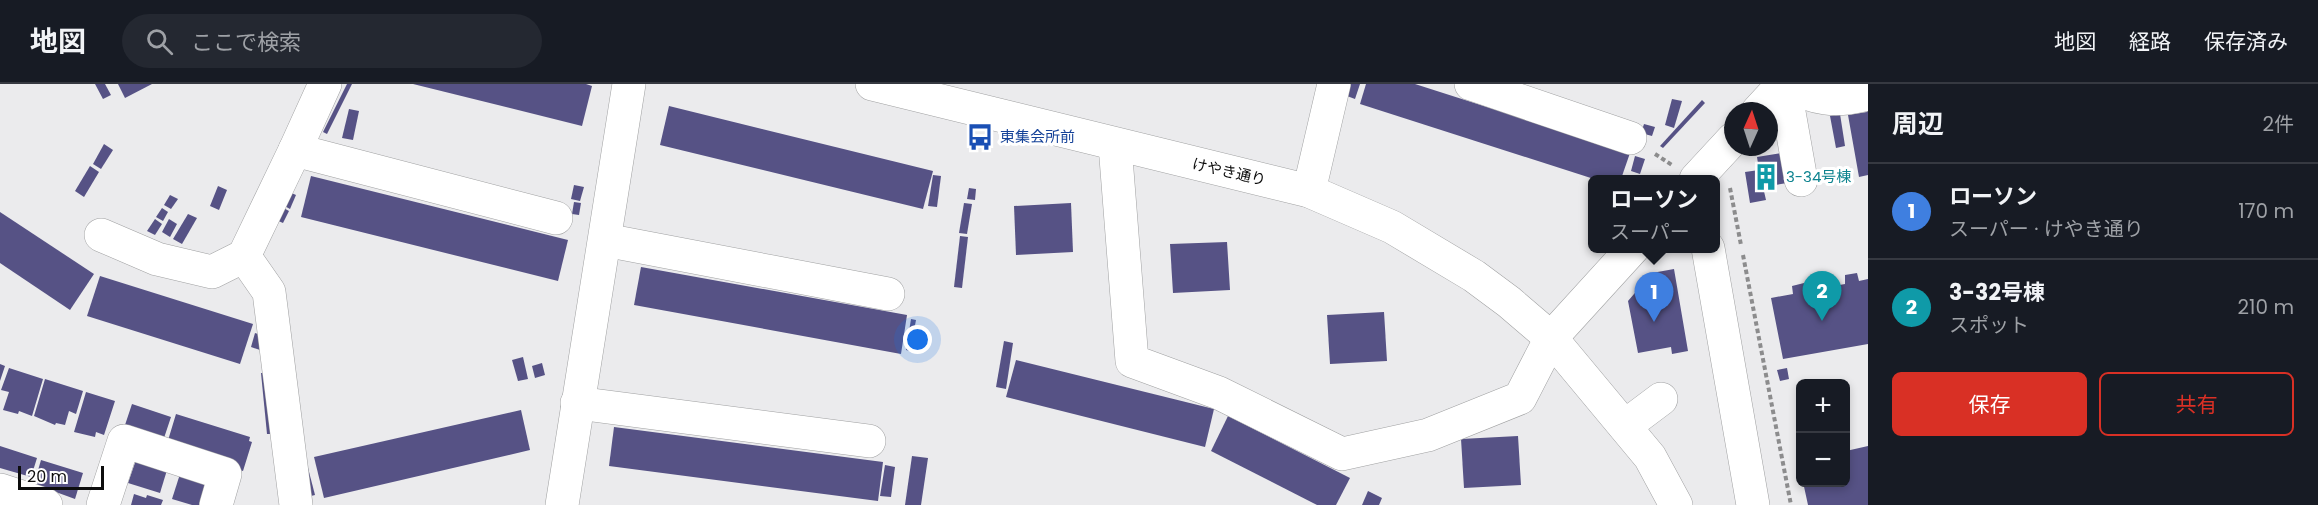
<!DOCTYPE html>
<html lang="ja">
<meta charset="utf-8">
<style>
:root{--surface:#171b24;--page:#242831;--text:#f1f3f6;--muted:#9ea1a6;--line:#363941;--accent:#d93025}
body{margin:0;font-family:Poppins,"Noto Sans JP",sans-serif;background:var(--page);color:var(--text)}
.controls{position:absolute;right:18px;bottom:18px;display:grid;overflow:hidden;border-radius:9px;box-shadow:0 3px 9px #0003}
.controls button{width:54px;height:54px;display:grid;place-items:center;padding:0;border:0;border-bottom:2px solid var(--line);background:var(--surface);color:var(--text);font:30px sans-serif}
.compass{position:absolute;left:1724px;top:18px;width:54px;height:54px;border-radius:50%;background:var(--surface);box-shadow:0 3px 9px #0003;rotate:3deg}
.scale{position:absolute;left:18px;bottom:15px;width:86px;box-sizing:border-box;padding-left:6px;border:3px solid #0d0d0d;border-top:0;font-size:16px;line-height:21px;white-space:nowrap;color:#0d0d0d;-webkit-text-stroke:4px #fff;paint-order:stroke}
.you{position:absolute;left:918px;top:256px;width:21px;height:21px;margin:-15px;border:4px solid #fff;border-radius:50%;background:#1a73e8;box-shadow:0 0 0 9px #1a73e833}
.badge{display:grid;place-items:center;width:39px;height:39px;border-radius:50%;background:var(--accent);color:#fff;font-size:20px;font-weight:700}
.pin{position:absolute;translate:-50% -50px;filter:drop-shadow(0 2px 3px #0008)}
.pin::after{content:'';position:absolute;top:32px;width:21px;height:18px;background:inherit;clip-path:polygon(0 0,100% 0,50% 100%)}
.popup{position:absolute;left:1588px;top:91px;width:132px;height:78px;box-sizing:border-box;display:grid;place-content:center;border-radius:9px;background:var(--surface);filter:drop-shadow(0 2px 4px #0005);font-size:20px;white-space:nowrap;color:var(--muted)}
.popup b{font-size:22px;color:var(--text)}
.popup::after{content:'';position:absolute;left:50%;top:100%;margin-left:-12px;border:12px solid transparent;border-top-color:var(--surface)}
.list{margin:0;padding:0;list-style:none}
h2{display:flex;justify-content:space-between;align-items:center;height:78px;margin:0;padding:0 24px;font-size:26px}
h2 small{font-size:20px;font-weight:400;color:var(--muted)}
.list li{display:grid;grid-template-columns:39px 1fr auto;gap:18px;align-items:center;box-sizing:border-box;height:96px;padding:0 24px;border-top:2px solid var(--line)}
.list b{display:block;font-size:22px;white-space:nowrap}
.list p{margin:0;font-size:20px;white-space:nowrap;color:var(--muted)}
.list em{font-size:20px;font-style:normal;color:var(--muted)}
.actions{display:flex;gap:12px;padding:18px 24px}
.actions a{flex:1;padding:14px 0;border:2px solid var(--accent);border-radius:9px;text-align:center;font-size:21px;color:var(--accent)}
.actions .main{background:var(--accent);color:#fff}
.icon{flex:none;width:33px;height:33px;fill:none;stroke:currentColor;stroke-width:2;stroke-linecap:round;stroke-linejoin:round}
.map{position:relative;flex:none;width:1868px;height:421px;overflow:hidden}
header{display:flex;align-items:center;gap:36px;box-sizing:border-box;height:84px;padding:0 30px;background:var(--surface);border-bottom:2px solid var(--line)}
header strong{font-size:28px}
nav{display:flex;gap:33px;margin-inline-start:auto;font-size:21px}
.search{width:420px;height:54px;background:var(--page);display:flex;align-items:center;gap:15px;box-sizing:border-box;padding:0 21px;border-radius:33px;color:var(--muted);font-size:22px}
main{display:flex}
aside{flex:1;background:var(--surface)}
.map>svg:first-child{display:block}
</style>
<header>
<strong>地図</strong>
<div class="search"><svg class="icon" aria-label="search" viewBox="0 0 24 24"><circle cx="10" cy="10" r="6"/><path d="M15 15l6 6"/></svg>ここで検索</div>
<nav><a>地図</a><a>経路</a><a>保存済み</a></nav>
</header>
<main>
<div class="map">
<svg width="1868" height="421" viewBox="0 0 1868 421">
<rect width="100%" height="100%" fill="#ebebed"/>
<!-- building -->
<g fill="#565285">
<path d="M95 0H105L111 11 103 15Z"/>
<path d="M118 0H152L125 14Z"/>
<path d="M347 0H352L327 50 323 48Z"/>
<path d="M413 0H586L592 2 582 42Z"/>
<path d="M1351 0H1360L1355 15 1347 12Z"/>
<path d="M1366 0H1415L1630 69 1621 95H1594L1360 20Z"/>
<path d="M1672 15 1682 17 1674 44 1665 41Z"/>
<path d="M1702 16 1705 19 1663 64 1660 62Z"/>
<path d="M1865 21H1868V91L1859 93 1848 31 1867 28Z"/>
<path d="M669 22 933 87 923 125 660 61Z"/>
<path d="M349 25 359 27 353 56 342 54Z"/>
<path d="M1840 30 1845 62 1836 64 1830 32Z"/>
<path d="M1644 40 1655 43 1652 52 1641 49Z"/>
<path d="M104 60 113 66 101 85 93 80Z"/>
<path d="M1781 69 1787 99 1763 103 1766 116 1750 119 1745 88 1759 86 1757 73Z"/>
<path d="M1635 72 1645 75 1640 90 1631 87Z"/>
<path d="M90 82 99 88 84 113 75 107Z"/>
<path d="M933 91 941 92 937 123 928 122Z"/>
<path d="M311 92 568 156 558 197 301 133Z"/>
<path d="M574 101 584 103 580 117 571 115Z"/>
<path d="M218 102 227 106 219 126 210 122Z"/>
<path d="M969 104 976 105 975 116 967 115Z"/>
<path d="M287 107 296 111 290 125 281 120Z"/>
<path d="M170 111 178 115 171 125 164 121Z"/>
<path d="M574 118 581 119 579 131 572 130Z"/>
<path d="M964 119 972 120 967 150 959 149Z"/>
<path d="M1071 119 1073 168 1016 171 1014 122Z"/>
<path d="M280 122 289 127 283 139 274 135Z"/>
<path d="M162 124 168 128 163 137 156 133Z"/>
<path d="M0 128 94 190 70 226 0 179Z"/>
<path d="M188 130 197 134 182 160 173 155Z"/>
<path d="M155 135 162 140 155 151 147 147Z"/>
<path d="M169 135 177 140 170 153 162 148Z"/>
<path d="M960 152 968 153 962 204 954 203Z"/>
<path d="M1227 158 1230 206 1173 209 1170 160Z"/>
<path d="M641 183 907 231 901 270 634 221Z"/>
<path d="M1674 185 1688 267 1672 270 1671 263 1638 269 1628 217 1652 189Z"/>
<path d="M1857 189 1859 197 1868 195V260L1783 275 1771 214 1793 210 1792 202 1804 199 1807 207 1845 200V191Z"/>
<path d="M100 192 253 240 240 280 87 232Z"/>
<path d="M1384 228 1387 277 1330 280 1327 231Z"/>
<path d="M911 235 916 236 910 267 906 266Z"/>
<path d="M255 249 264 252 260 266 251 263Z"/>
<path d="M1004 257 1013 259 1006 305 996 303Z"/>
<path d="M523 273 528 295 518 297 512 276Z"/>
<path d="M1016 276 1214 325 1205 363 1006 313Z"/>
<path d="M542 279 545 291 535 294 532 282Z"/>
<path d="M0 280 5 282 0 297Z"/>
<path d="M9 284 43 295 32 332 19 327 18 330 3 326 9 308 1 306Z"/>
<path d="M1787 284 1789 295 1780 297 1777 286Z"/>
<path d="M261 289H266L272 350H267Z"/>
<path d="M45 295 83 307 76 330 69 327 65 341 56 339 55 341 34 332Z"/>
<path d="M86 308 115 317 104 351 96 348 95 353 74 348Z"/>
<path d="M132 320 171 333 162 360 123 347Z"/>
<path d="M521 326 530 366 324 414 314 373Z"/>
<path d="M176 330 250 353 249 357 252 358 243 387 166 363Z"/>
<path d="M1228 332 1350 394 1336 421H1317L1211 367Z"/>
<path d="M614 343 883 378 878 417 609 382Z"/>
<path d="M1518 352 1521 401 1464 404 1461 355Z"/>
<path d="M0 362 37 374 31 393 0 384Z"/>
<path d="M1868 362V421H1808L1803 398H1846V367Z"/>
<path d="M912 372 928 374 921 421H905Z"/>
<path d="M41 376 83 389 75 415 34 400Z"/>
<path d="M136 376 167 386 160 409 128 399Z"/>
<path d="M885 381 895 383 891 413 880 412Z"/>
<path d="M308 384 315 411 307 413 300 386Z"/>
<path d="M180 390 212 400 209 421H192L172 415Z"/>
<path d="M1368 407 1382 414 1379 421H1362Z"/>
<path d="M134 410 146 414 147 411 163 416 161 421H131Z"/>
</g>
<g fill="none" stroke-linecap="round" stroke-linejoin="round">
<defs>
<g id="minor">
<path d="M872 0 1309 107 1392 143 1474 192 1509 218 1551 254 1650 373 1676 421"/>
<path d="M1471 0 1630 54"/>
<path d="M1784 0 1801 96"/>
<path d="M1785 0C1815 15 1834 19 1868 10"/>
<path d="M1758 27 1783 0"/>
<path d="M1115 61 1132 277 1219 309 1342 370 1428 351 1520 314 1551 254 1633 164"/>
<path d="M295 66 556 134"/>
<path d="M1696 95 1733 55"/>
<path d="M1309 107 1334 0"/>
<path d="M101 151 157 175 212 188 244 172 295 66 325 0"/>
<path d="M605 156 888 210"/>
<path d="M1708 164 1753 421"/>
<path d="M244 172 269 208 296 421"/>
<path d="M577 319 869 357"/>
<path d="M1625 342 1661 315"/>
<path d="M0 406 46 421"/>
<path d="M103 421 124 357 225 390 216 421"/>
<path d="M562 421 629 0"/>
</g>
</defs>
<!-- minor casing -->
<use href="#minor" stroke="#a0a1a2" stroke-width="34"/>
<!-- path -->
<g stroke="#8c8c8d" stroke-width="4" stroke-dasharray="4.5 3" stroke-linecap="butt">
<path d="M1655 70 1672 81"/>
<path d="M1730 104 1741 161"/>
<path d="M1743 171 1791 421"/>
</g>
<!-- minor -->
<use href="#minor" stroke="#fff" stroke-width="33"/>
</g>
<!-- icons -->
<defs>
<symbol id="bus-bare" viewBox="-9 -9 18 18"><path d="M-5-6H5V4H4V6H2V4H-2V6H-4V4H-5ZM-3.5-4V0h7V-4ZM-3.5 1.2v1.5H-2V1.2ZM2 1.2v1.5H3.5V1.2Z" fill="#1a4fb4" stroke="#fff" stroke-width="2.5" paint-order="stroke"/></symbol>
<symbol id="building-bare" viewBox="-9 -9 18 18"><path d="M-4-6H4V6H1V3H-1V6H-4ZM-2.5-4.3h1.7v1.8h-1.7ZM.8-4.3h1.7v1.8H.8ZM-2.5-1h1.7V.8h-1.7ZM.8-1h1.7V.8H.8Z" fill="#0f9aa8" stroke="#fff" stroke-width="2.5" paint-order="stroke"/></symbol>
</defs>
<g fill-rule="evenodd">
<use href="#bus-bare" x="961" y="34" width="38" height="38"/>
<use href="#building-bare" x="1747" y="74" width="38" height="38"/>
</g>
<g text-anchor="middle" stroke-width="6" stroke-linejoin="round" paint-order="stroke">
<!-- transit labels -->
<g font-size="15" fill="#164399" stroke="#fff" text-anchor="start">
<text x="1000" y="58">東集会所前</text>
</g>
<!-- street labels -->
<g font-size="15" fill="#0d0d0d" stroke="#fff">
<text transform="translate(1229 88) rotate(13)" y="5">けやき通り</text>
</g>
<!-- culture labels -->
<g font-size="15" fill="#0d838f" stroke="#fff" text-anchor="start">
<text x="1786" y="98">3-34号棟</text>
</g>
</g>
</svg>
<div class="controls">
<button>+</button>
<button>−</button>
</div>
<svg class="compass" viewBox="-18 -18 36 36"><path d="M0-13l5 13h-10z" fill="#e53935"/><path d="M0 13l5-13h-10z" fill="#9ea1a6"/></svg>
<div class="scale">20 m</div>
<div class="you"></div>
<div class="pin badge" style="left:1654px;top:238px;background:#3f7fe0">1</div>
<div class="popup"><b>ローソン</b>スーパー</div>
<div class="pin badge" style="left:1822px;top:237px;background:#0f9aa8">2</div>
</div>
<aside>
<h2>周辺<small>2件</small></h2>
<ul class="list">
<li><span class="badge" style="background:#3f7fe0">1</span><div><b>ローソン</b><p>スーパー · けやき通り</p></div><em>170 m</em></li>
<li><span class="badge" style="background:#0f9aa8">2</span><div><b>3-32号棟</b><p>スポット</p></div><em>210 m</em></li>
</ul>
<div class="actions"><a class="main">保存</a><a>共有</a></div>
</aside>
</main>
